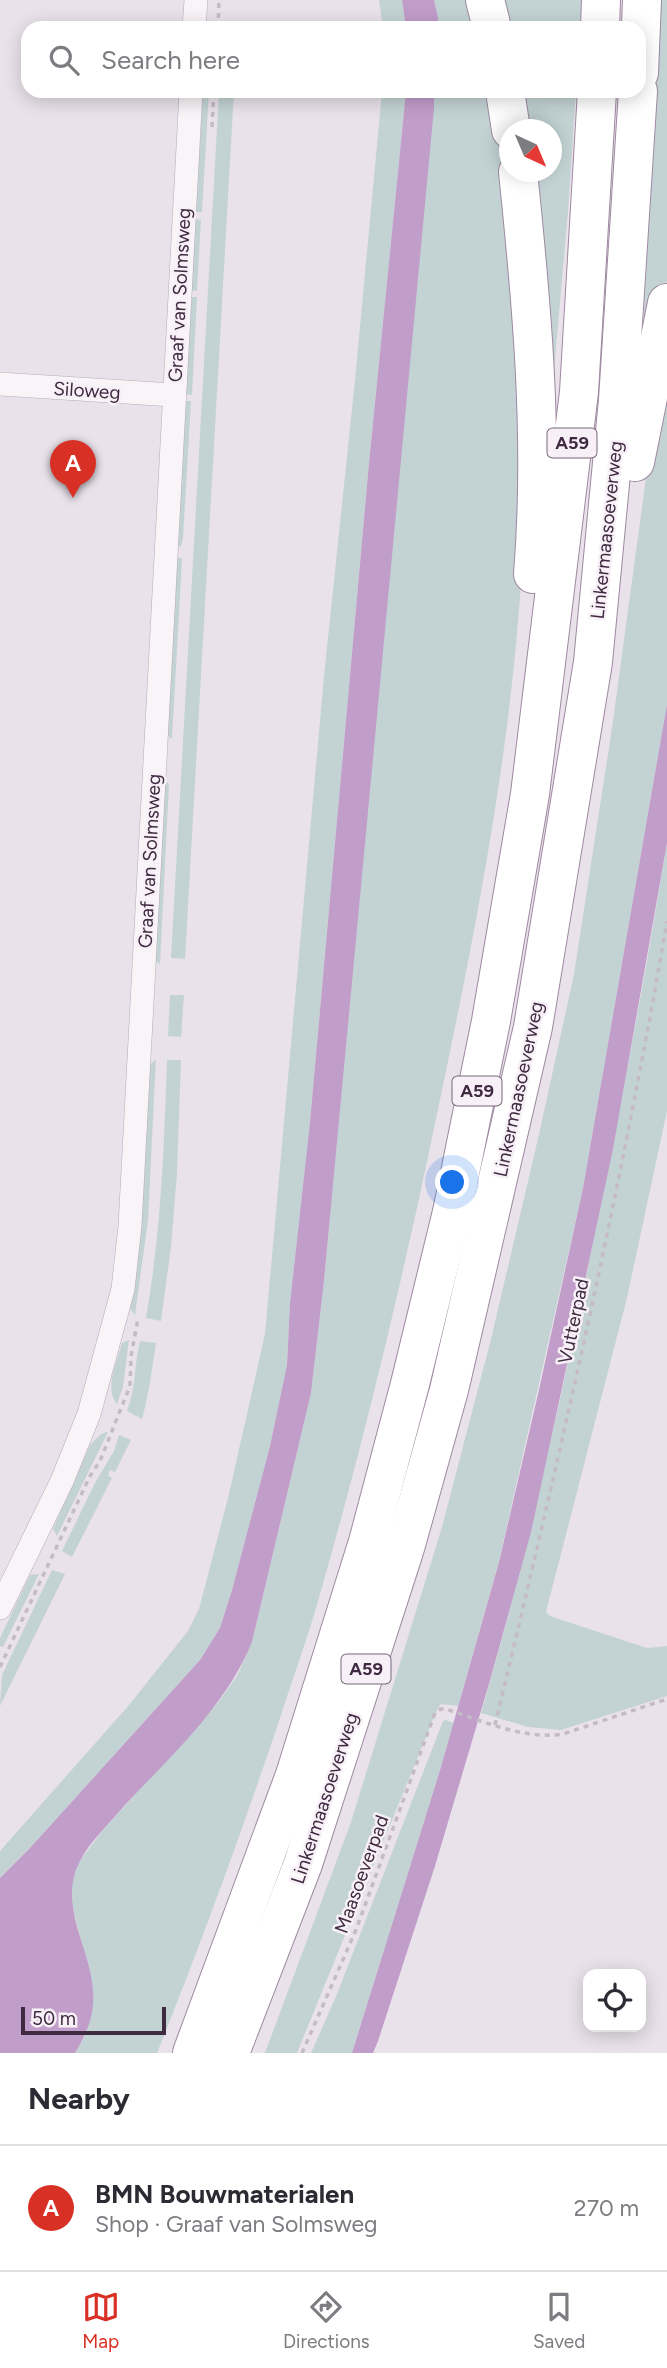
<!DOCTYPE html>
<meta charset="utf-8">
<style>
:root{--surface:#fff;--page:#f7f7f7;--text:#2b2b33;--muted:#7c7c81;--line:#e1e1e2;--accent:#d93025}
body{margin:0;font-family:Figtree,sans-serif;background:var(--page);color:var(--text)}
.controls{position:absolute;right:21px;bottom:21px;display:grid;overflow:hidden;border-radius:14px;box-shadow:0 4px 18px #0003}
.controls button{width:63px;height:63px;display:grid;place-items:center;padding:0;border:0;border-bottom:2px solid var(--line);background:var(--surface);color:var(--text);font:35px sans-serif}
.compass{position:absolute;left:499px;top:119px;width:63px;height:63px;border-radius:50%;background:var(--surface);box-shadow:0 4px 18px #0003;rotate:136deg}
.scale{position:absolute;left:21px;bottom:18px;width:145px;box-sizing:border-box;padding-left:7px;border:4px solid #402a42;border-top:0;font-size:19px;line-height:24px;white-space:nowrap;color:#402a42;-webkit-text-stroke:5px #f7f1f7;paint-order:stroke}
.you{position:absolute;left:453px;top:1183px;width:24px;height:24px;margin:-18px;border:5px solid #fff;border-radius:50%;background:#1a73e8;box-shadow:0 0 0 10px #1a73e833}
.badge{display:grid;place-items:center;width:46px;height:46px;border-radius:50%;background:var(--accent);color:#fff;font-size:23px;font-weight:700}
.pin{position:absolute;translate:-50% -58px;filter:drop-shadow(0 2px 4px #0008)}
.pin::after{content:'';position:absolute;top:37px;width:24px;height:21px;background:inherit;clip-path:polygon(0 0,100% 0,50% 100%)}
.list{margin:0;padding:0;list-style:none}
h2{display:flex;justify-content:space-between;align-items:center;height:91px;margin:0;padding:0 28px;font-size:30px}
h2 small{font-size:23px;font-weight:400;color:var(--muted)}
.list li{display:grid;grid-template-columns:46px 1fr auto;gap:21px;align-items:center;box-sizing:border-box;height:126px;padding:0 28px;border-top:2px solid var(--line)}
.list b{display:block;font-size:26px;white-space:nowrap}
.list p{margin:0;font-size:23px;white-space:nowrap;color:var(--muted)}
.list em{font-size:23px;font-style:normal;color:var(--muted)}
.icon{flex:none;width:38px;height:38px;fill:none;stroke:currentColor;stroke-width:2;stroke-linecap:round;stroke-linejoin:round}
.map{position:relative;flex:none;width:667px;height:2053px;overflow:hidden}
.search{position:absolute;background:var(--surface);box-shadow:0 4px 18px #0003;left:21px;right:21px;top:21px;height:77px;display:flex;align-items:center;gap:18px;box-sizing:border-box;padding:0 24px;border-radius:21px;color:var(--muted);font-size:26px}
.sheet{height:217px;background:var(--surface)}
nav{display:flex;justify-content:space-around;align-items:center;box-sizing:border-box;height:98px;border-top:2px solid var(--line);background:var(--surface);font-size:19px;color:var(--muted)}
nav a{display:grid;justify-items:center;gap:4px}
nav .on{color:var(--accent)}
.map>svg:first-child{display:block}
</style>
<div class="map">
<svg width="667" height="2053" viewBox="0 0 667 2053">
<rect width="100%" height="100%" fill="#e9e2ea"/>
<!-- green -->
<g fill="#c3d3d4">
<path d="M379 0H402L406 28H383Z"/>
<path d="M434 0H470L478 28H438V17Z"/>
<path d="M493 0H582L580 28H499Z"/>
<path d="M660 0H667V280L657 315 639 409Z"/>
<path d="M203 91H209L202 212H196Z"/>
<path d="M219 91H234L185 959 171 958Z"/>
<path d="M382 91H406L369 463 310 1122 290 1303 287 1365 270 1446 232 1590 220 1628 200 1660 30 1848 0 1878V1851L129 1705 188 1631 199 1609 228 1498 265 1334 324 676 355 380Z"/>
<path d="M434 91H492C510 182 517 279 520 373 521 423 526 474 524 524 517 723 478 919 437 1114 402 1283 362 1450 314 1615 302 1654 288 1692 276 1730 239 1839 200 1947 157 2053H75L87 2033 89 1970 70 1898 71 1884 79 1862 103 1830 217 1704 237 1676 252 1642 311 1393 324 1281Z"/>
<path d="M512 91H576L568 212 544 484 526 172H552V130L519 129Z"/>
<path d="M195 219 201 220 197 291 191 290Z"/>
<path d="M190 297H197L192 395 185 394Z"/>
<path d="M667 369V704L583 1188 499 1561 458 1706 441 1704 437 1710 297 2053H265L351 1822 442 1527 491 1339 540 1130 574 974 612 728 648 463Z"/>
<path d="M184 401H191L183 538 181 546H176Z"/>
<path d="M176 556 182 559 172 739 166 734Z"/>
<path d="M165 781 169 784 160 964 155 961Z"/>
<path d="M667 843V1111L627 1298 546 1612 550 1616 647 1648 667 1646V1696L561 1730 528 1727 481 1713C521 1577 552 1440 581 1301 613 1149 642 996 667 843Z"/>
<path d="M170 995H184L181 1037 168 1036Z"/>
<path d="M156 1059 148 1220 135 1315 130 1309C144 1230 146 1147 149 1066Z"/>
<path d="M167 1060H181L177 1173 171 1247 161 1321 146 1318C161 1232 164 1147 167 1060Z"/>
<path d="M129 1340 123 1387 117 1404C104 1388 117 1362 122 1343Z"/>
<path d="M140 1341 156 1343C152 1369 149 1394 142 1419L127 1411C136 1388 134 1365 140 1341Z"/>
<path d="M108 1432 57 1536 53 1529 90 1445 101 1434Z"/>
<path d="M119 1435 131 1440 115 1472 110 1470 108 1476 112 1478 72 1557 62 1551 95 1483 114 1451Z"/>
<path d="M52 1570 65 1574 0 1706 2 1675Z"/>
<path d="M39 1574 3 1647 0 1646V1638L30 1575Z"/>
<path d="M446 1720 454 1723 441 1767 352 2053H311L337 1994 443 1721Z"/>
</g>
<!-- water -->
<g fill="#c19dca">
<path d="M402 0H434L438 17V28H406Z"/>
<path d="M406 91H434V108L324 1281 311 1393 252 1642C226 1706 172 1755 125 1805 110 1823 89 1842 79 1863 56 1910 97 1955 93 2004 92 2022 84 2038 75 2053H0V1878L30 1848 200 1660 220 1628 232 1590 270 1446 287 1365 290 1303 310 1122 369 463Z"/>
<path d="M667 704V843L613 1149 574 1332 531 1532 491 1677 435 1866 378 2041 373 2053H352L441 1767 499 1562 539 1390 583 1188Z"/>
</g>
<g fill="none" stroke-linecap="round" stroke-linejoin="round">
<defs>
<g id="minor">
<path d="M194 28 196 0"/>
<path d="M0 384 173 395"/>
<path d="M0 1608 62 1481 89 1414 123 1289 130 1226 191 91"/>
</g>
<g id="motorway">
<path d="M485 0 492 28"/>
<path d="M600 28 601 0"/>
<path d="M639 73 642 0"/>
<path d="M505 91 511 130"/>
<path d="M518 172C532 306 544 439 533 574"/>
<path d="M635 462 667 303"/>
<path d="M192 2053 295 1775 368 1542 410 1384 452 1212 491 1021 530 794 579 392 597 91"/>
<path d="M230 2053 303 1864 405 1548 449 1390 533 1027 593 662 618 400 638 91"/>
</g>
</defs>
<!-- minor casing -->
<use href="#minor" stroke="#b6abb8" stroke-width="24"/>
<!-- motorway casing -->
<use href="#motorway" stroke="#9e89a1" stroke-width="40"/>
<!-- path -->
<g stroke="#c4bbc5" stroke-width="3.5" stroke-dasharray="5 5" stroke-linecap="butt">
<path d="M218 28 219 0"/>
<path d="M212 127 214 91"/>
<path d="M0 1667 90 1476 100 1461 130 1386 131 1356 138 1319"/>
<path d="M495 1725C559 1459 621 1191 667 921"/>
<path d="M302 2053 356 1930 435 1713 441 1709H446C483 1721 524 1740 563 1734L667 1699"/>
</g>
<!-- minor -->
<use href="#minor" stroke="#f8f4f8" stroke-width="23"/>
<!-- motorway -->
<use href="#motorway" stroke="#fff" stroke-width="38"/>
</g>
<g text-anchor="middle" stroke-width="5" stroke-linejoin="round" paint-order="stroke">
<!-- shield labels -->
<g fill="#f7f1f7" stroke="#776678" stroke-width="2">
<rect x="547.5" y="428.5" width="49" height="29" rx="5"/>
<rect x="452.5" y="1076.5" width="49" height="29" rx="5"/>
<rect x="341.5" y="1654.5" width="49" height="29" rx="5"/>
</g>
<g font-size="18" font-weight="bold" fill="#402a42">
<text x="572" y="449">A59</text>
<text x="477" y="1097">A59</text>
<text x="366" y="1675">A59</text>
</g>
<!-- street labels -->
<g font-size="19" fill="#402a42" stroke="#f7f1f7">
<text transform="translate(179 295) rotate(-87)" y="7">Graaf van Solmsweg</text>
<text transform="translate(87 390) rotate(4)" y="7">Siloweg</text>
<text transform="translate(606 530) rotate(-84)" y="7">Linkermaasoeverweg</text>
<text transform="translate(149 861) rotate(-87)" y="7">Graaf van Solmsweg</text>
<text transform="translate(518 1089) rotate(-78)" y="7">Linkermaasoeverweg</text>
<text transform="translate(573 1321) rotate(-78)" y="7">Vutterpad</text>
<text transform="translate(324 1798) rotate(-72)" y="7">Linkermaasoeverweg</text>
<text transform="translate(361 1874) rotate(-70)" y="7">Maasoeverpad</text>
</g>
</g>
</svg>
<div class="controls">
<button><svg class="icon" aria-label="locate" viewBox="0 0 24 24"><circle cx="12" cy="12" r="6"/><path d="M12 2v4M12 18v4M2 12h4M18 12h4"/></svg></button>
</div>
<svg class="compass" viewBox="-18 -18 36 36"><path d="M0-13l5 13h-10z" fill="#e53935"/><path d="M0 13l5-13h-10z" fill="#7c7c81"/></svg>
<div class="scale">50 m</div>
<div class="you"></div>
<div class="pin badge" style="left:73px;top:498px">A</div>
<div class="search"><svg class="icon" aria-label="search" viewBox="0 0 24 24"><circle cx="10" cy="10" r="6"/><path d="M15 15l6 6"/></svg>Search here</div>
</div>
<section class="sheet">
<h2>Nearby<small></small></h2>
<ul class="list">
<li><span class="badge">A</span><div><b>BMN Bouwmaterialen</b><p>Shop · Graaf van Solmsweg</p></div><em>270 m</em></li>
</ul>
</section>
<nav>
<a class="on"><svg class="icon" aria-label="map" viewBox="0 0 24 24"><path d="M3 6l6-2 6 2 6-2v14l-6 2-6-2-6 2zM9 4v14M15 6v14"/></svg>Map</a>
<a><svg class="icon" aria-label="directions" viewBox="0 0 24 24"><path d="M12 3l9 9-9 9-9-9zM9 14v-3h6M13 9l2 2-2 2"/></svg>Directions</a>
<a><svg class="icon" aria-label="saved" viewBox="0 0 24 24"><path d="M7 4h10v16l-5-4-5 4z"/></svg>Saved</a>
</nav>
